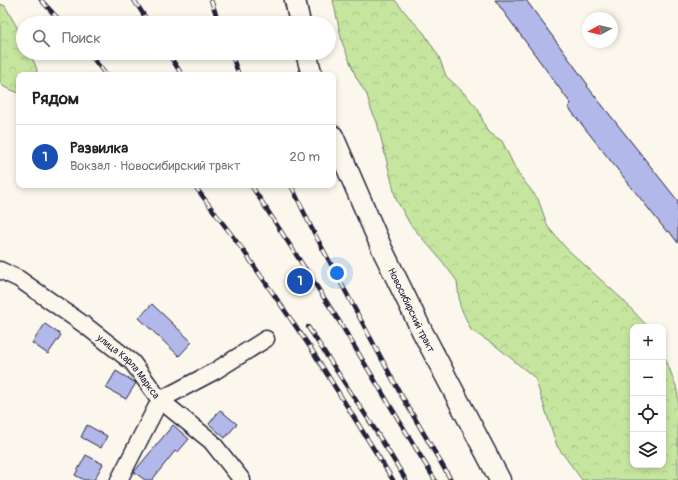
<!DOCTYPE html>
<html lang="ru">
<meta charset="utf-8">
<style>
:root{--surface:#fff;--page:#f2f2f2;--text:#222;--muted:#767676;--line:#e0e0e0;--accent:#1f6fb2}
body{margin:0;font-family:Pangolin,sans-serif;background:var(--page);color:var(--text)}
.controls{position:absolute;right:12px;bottom:12px;display:grid;overflow:hidden;border-radius:8px;box-shadow:0 2px 6px #0003}
.controls button{width:36px;height:36px;display:grid;place-items:center;padding:0;border:0;border-bottom:1px solid var(--line);background:var(--surface);color:var(--text);font:20px sans-serif}
.compass{position:absolute;left:582px;top:12px;width:36px;height:36px;border-radius:50%;background:var(--surface);box-shadow:0 2px 6px #0003;rotate:262deg}
.you{position:absolute;left:337px;top:273px;width:14px;height:14px;margin:-10px;border:3px solid #fff;border-radius:50%;background:#1a73e8;box-shadow:0 0 0 6px #1a73e833}
.badge{display:grid;place-items:center;width:26px;height:26px;border-radius:50%;background:var(--accent);color:#fff;font-size:13px;font-weight:700}
.pin{position:absolute;translate:-50% -50%;border:2px solid #fff;box-shadow:0 1px 4px #0006}
.list{margin:0;padding:0;list-style:none}
h2{display:flex;justify-content:space-between;align-items:center;height:52px;margin:0;padding:0 16px;font-size:17px}
h2 small{font-size:13px;font-weight:400;color:var(--muted)}
.list li{display:grid;grid-template-columns:26px 1fr auto;gap:12px;align-items:center;box-sizing:border-box;height:64px;padding:0 16px;border-top:1px solid var(--line)}
.list b{display:block;font-size:15px;white-space:nowrap}
.list p{margin:0;font-size:13px;white-space:nowrap;color:var(--muted)}
.list em{font-size:13px;font-style:normal;color:var(--muted)}
.icon{flex:none;width:22px;height:22px;fill:none;stroke:currentColor;stroke-width:2;stroke-linecap:round;stroke-linejoin:round}
.map{position:relative;flex:none;width:678px;height:480px;overflow:hidden}
.search{position:absolute;background:var(--surface);box-shadow:0 2px 6px #0003;left:16px;top:16px;width:320px;height:44px;display:flex;align-items:center;gap:10px;box-sizing:border-box;padding:0 14px;border-radius:22px;color:var(--muted);font-size:15px}
.panel{position:absolute;background:var(--surface);box-shadow:0 2px 6px #0003;left:16px;top:72px;width:320px;height:116px;border-radius:8px}
.map>svg:first-child{display:block}
</style>
<div class="map">
<svg width="678" height="480" viewBox="0 0 678 480">
<defs>
<pattern id="forest-crowns" width="20" height="18" patternUnits="userSpaceOnUse"><rect width="20" height="18" fill="#c6e69f"/><path d="M2 6a3 3 0 1 1 6 0M12 15a3 3 0 1 1 6 0" fill="none" stroke="#aac58a"/></pattern>
</defs>
<rect width="100%" height="100%" fill="#fbf7ec"/>
<filter id="ink" filterUnits="userSpaceOnUse"><feTurbulence type="fractalNoise" baseFrequency=".025" numOctaves="2"/><feDisplacementMap in="SourceGraphic" scale="8" xChannelSelector="R" yChannelSelector="G"/><feConvolveMatrix kernelMatrix="1 2 1 2 8 2 1 2 1" color-interpolation-filters="sRGB"/></filter>
<g filter="url(#ink)">
<!-- forest -->
<g fill="url(#forest-crowns)" stroke="#74846d">
<path d="M333 0H395L409 17 424 33 439 57 446 76 464 93 478 109 487 131 502 141 517 172 538 199 548 227 566 248 623 300 648 327H633V465H663V352L676 386 678 397V480H582L557 446 535 378 496 346 471 330 460 306 457 281 442 261 410 224 396 199 377 122 371 109 367 95 356 77 342 42Z"/>
<path d="M0 4 5 6 23 38V53H30L37 69 36 75H19V93L4 87 0 83Z"/>
</g>
<!-- building -->
<g fill="#b3b8ea" stroke="#22223b">
<path d="M495 0H526L588 85 587 86 678 201V243L669 231 667 232 568 107 571 104Z"/>
<path d="M152 304 192 342 179 356 139 318Z"/>
<path d="M45 324 61 335 48 354 32 343Z"/>
<path d="M116 371 136 383 126 399 106 388Z"/>
<path d="M220 410 237 424 225 438 209 424Z"/>
<path d="M87 425 107 436 101 448 81 437Z"/>
<path d="M173 425 189 439 177 453 175 451 152 480H145L134 472Z"/>
<path d="M86 455 103 464 94 480H84L75 475Z"/>
</g>
<g fill="none" stroke-linecap="round" stroke-linejoin="round">
<defs>
<g id="minor">
<path id="s1" d="M0 270 19 279 86 326 132 362 160 400 211 441 242 480"/>
<path d="M119 480 160 400 215 371 266 339"/>
</g>
<g id="major">
<path d="M295 0 300 23"/>
<path d="M306 53 312 75"/>
<path id="s2" d="M333 136 383 251 422 331 500 480"/>
</g>
</defs>
<!-- minor casing -->
<use href="#minor" stroke="#22223b" stroke-width="19"/>
<!-- major casing -->
<use href="#major" stroke="#22223b" stroke-width="23"/>
<!-- minor -->
<use href="#minor" stroke="#fbf7ec" stroke-width="16"/>
<!-- major -->
<use href="#major" stroke="#fbf7ec" stroke-width="20"/>
<defs>
<g id="rail">
<path d="M41 0 62 23"/>
<path d="M134 0 149 23"/>
<path d="M211 0 219 23"/>
<path d="M89 53 106 75"/>
<path d="M168 53 182 75"/>
<path d="M231 53 239 75"/>
<path d="M194 185 243 250 310 347 393 480"/>
<path d="M251 185 339 321 435 480"/>
<path d="M291 185 311 227 400 393 451 480"/>
<path d="M308 327 374 428 406 480"/>
</g>
</defs>
<!-- rail casing -->
<use href="#rail" stroke="#22223b" stroke-width="4.5"/>
<!-- rail -->
<use href="#rail" stroke="#fbf7ec" stroke-width="3" stroke-dasharray="9" stroke-linecap="butt"/>
</g>
</g>
<g text-anchor="middle" stroke-width="3.5" stroke-linejoin="round" paint-order="stroke">
<!-- street labels -->
<g font-size="10" fill="#22223b" stroke="#fbf7ec">
<text dy="4" stroke="none"><textPath href="#s2" startOffset="191">Новосибирский тракт</textPath></text>
<text dy="4" stroke="none"><textPath href="#s1" startOffset="162">улица Карла Маркса</textPath></text>
</g>
</g>
</svg>
<div class="controls">
<button>+</button>
<button>−</button>
<button><svg class="icon" aria-label="locate" viewBox="0 0 24 24"><circle cx="12" cy="12" r="6"/><path d="M12 2v4M12 18v4M2 12h4M18 12h4"/></svg></button>
<button><svg class="icon" aria-label="layers" viewBox="0 0 24 24"><path d="M12 4l9 5-9 5-9-5zM3 14l9 5 9-5"/></svg></button>
</div>
<svg class="compass" viewBox="-18 -18 36 36"><path d="M0-13l5 13h-10z" fill="#e53935"/><path d="M0 13l5-13h-10z" fill="#767676"/></svg>
<div class="you"></div>
<div class="pin badge" style="left:300px;top:281px;background:#1a4fb4">1</div>
<div class="search"><svg class="icon" aria-label="search" viewBox="0 0 24 24"><circle cx="10" cy="10" r="6"/><path d="M15 15l6 6"/></svg>Поиск</div>
<section class="panel">
<h2>Рядом<small></small></h2>
<ul class="list">
<li><span class="badge" style="background:#1a4fb4">1</span><div><b>Развилка</b><p>Вокзал · Новосибирский тракт</p></div><em>20 m</em></li>
</ul>
</section>
</div>
